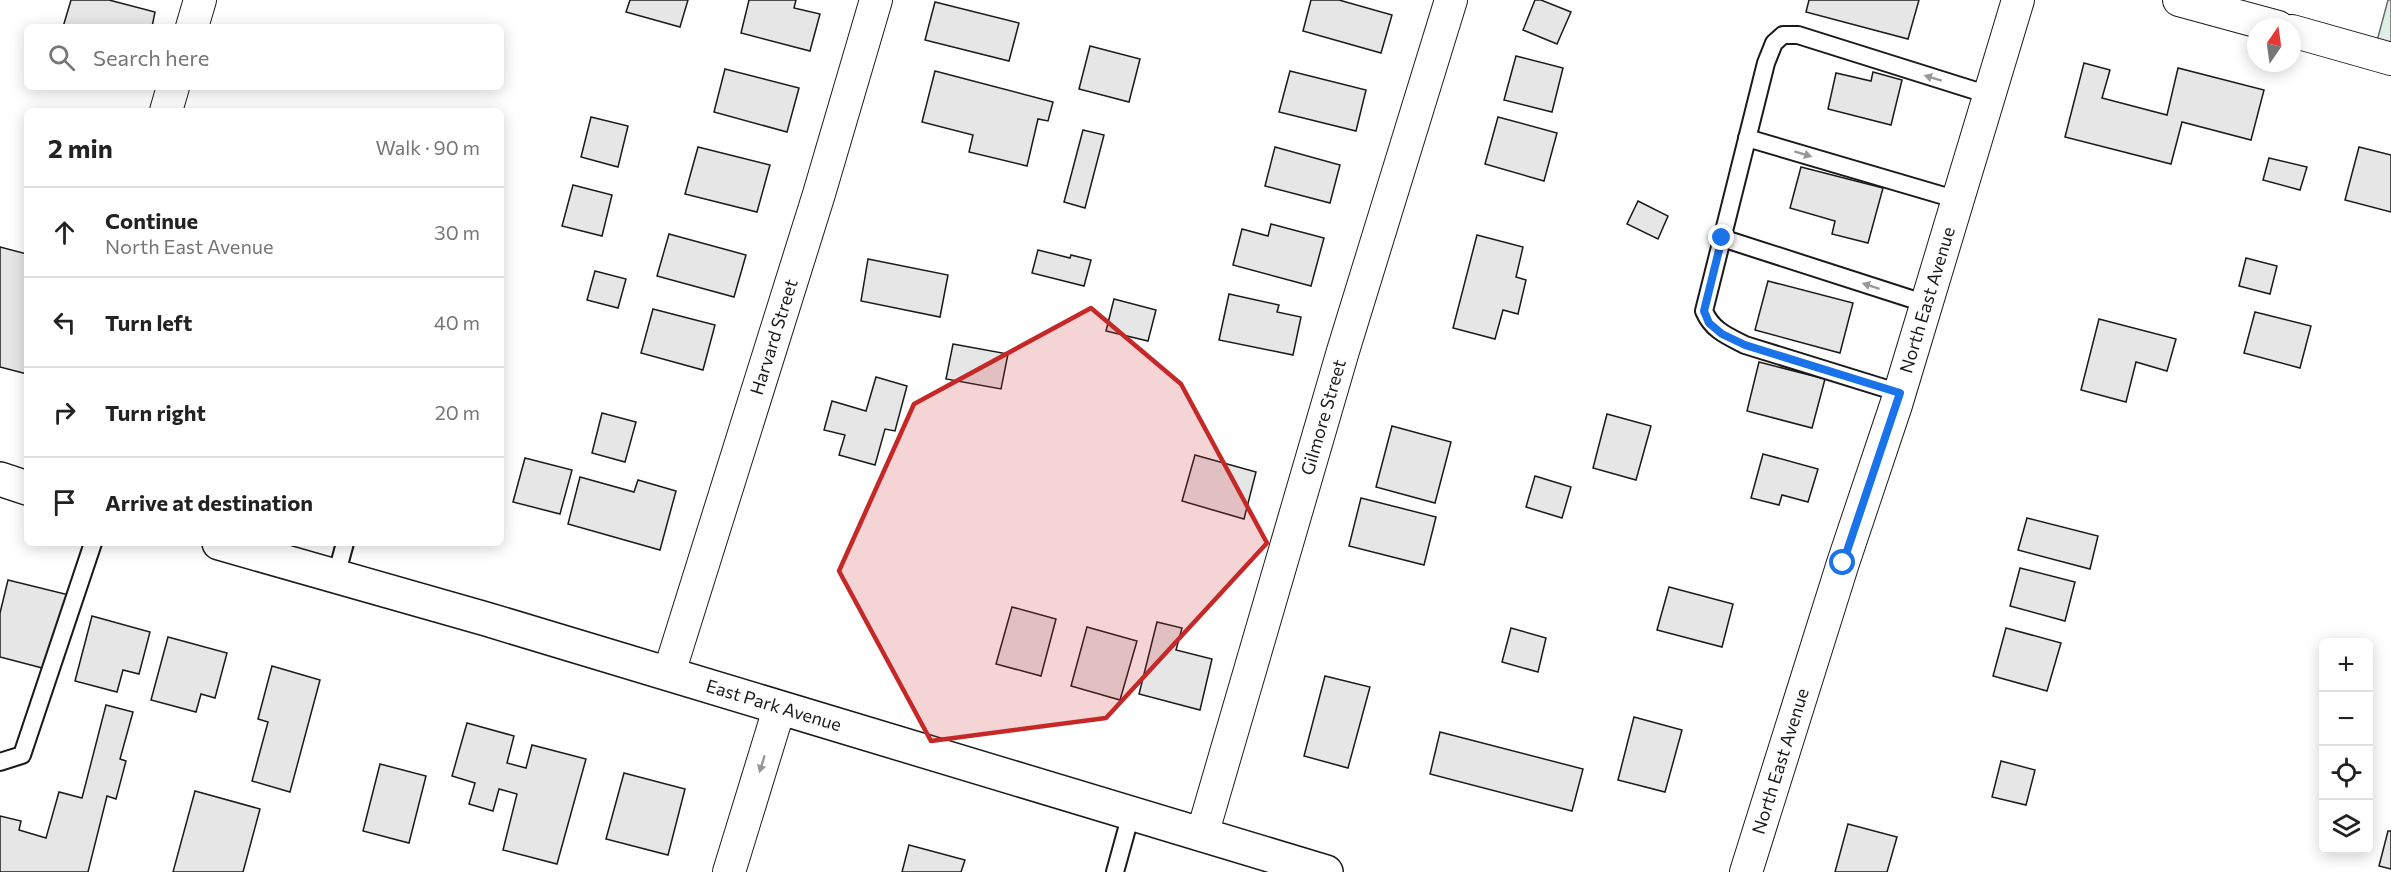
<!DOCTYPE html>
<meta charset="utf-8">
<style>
:root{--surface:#fff;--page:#f6f6f6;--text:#222;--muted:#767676;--line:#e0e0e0}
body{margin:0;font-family:Commissioner,sans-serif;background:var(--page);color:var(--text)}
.controls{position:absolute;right:18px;bottom:18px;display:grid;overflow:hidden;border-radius:9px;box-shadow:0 3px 15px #0003}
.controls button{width:54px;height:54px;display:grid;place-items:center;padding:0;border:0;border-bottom:2px solid var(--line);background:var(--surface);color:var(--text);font:30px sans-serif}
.compass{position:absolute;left:2247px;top:18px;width:54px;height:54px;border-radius:50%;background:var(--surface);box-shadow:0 3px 15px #0003;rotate:13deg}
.stop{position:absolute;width:18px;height:18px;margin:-14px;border:4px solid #1a73e8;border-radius:50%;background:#fff}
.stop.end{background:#1a73e8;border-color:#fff;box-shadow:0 2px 6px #0008}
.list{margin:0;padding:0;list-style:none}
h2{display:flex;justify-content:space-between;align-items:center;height:78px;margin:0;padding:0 24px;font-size:26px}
h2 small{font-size:20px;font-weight:400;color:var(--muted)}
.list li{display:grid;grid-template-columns:39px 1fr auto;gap:18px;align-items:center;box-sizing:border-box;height:90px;padding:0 24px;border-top:2px solid var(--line)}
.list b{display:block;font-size:22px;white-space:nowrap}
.list p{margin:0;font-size:20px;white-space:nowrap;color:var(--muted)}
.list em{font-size:20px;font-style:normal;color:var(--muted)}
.icon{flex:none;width:33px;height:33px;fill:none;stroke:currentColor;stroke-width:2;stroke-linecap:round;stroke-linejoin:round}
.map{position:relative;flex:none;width:2391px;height:872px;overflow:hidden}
.search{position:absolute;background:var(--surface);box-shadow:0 3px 15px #0003;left:24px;top:24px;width:480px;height:66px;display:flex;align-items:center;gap:15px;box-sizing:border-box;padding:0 21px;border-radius:9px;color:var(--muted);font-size:22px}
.panel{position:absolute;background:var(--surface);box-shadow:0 3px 15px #0003;left:24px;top:108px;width:480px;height:438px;border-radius:9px}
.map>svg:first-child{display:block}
</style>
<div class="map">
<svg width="2391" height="872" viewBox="0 0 2391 872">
<rect width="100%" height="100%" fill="#fff"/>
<!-- green -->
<path fill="#e0efe3" stroke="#6a6a6a" stroke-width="1.5" d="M2388 0H2391V57L2374 52Z"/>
<!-- building -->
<g fill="#e6e6e6" stroke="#1a1a1a" stroke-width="1.5">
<path d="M71 0H109L155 12 152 27H63Z"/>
<path d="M630 0H688L680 27 626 12Z"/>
<path d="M749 0H796L794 8 820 14 810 51 741 33Z"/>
<path d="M1311 0H1339L1392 15 1381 53 1303 31Z"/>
<path d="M1535 0H1541L1571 12 1557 44 1523 30Z"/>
<path d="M1809 0H1919L1908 39 1806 12Z"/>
<path d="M935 2 1019 23 1009 61 925 40Z"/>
<path d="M1090 46 1140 59 1129 102 1079 89Z"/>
<path d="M1516 56 1563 68 1552 112 1504 100Z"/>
<path d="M2084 63 2110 70 2102 98 2167 115 2178 68 2264 90 2251 140 2182 122 2171 164 2065 137Z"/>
<path d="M725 69 799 88 787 132 714 112Z"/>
<path d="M935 71 1053 102 1048 121 1038 119 1027 166 969 152 973 135 922 122Z"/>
<path d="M1290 71 1366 90 1356 131 1279 112Z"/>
<path d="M1873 72 1902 80 1891 125 1828 109 1836 73 1871 81Z"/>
<path d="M591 117 628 126 618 167 581 157Z"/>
<path d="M1498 117 1557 133 1544 181 1485 164Z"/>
<path d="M1083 130 1104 135 1085 208 1064 202Z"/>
<path d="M698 147 770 165 757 212 685 194Z"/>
<path d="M1275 147 1340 165 1330 203 1265 186Z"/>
<path d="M2359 147 2391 155V212L2345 200Z"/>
<path d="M2269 158 2307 167 2300 190 2263 180Z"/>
<path d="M1801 167 1883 188 1868 243 1832 234 1835 221 1790 208Z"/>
<path d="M573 185 612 195 602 236 562 226Z"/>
<path d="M1638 201 1668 216 1658 239 1627 224Z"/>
<path d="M1271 224 1324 238 1311 286 1233 265 1242 229 1268 236Z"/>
<path d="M669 234 746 255 734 297 657 276Z"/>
<path d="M1477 235 1523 247 1516 277 1526 280 1518 314 1503 310 1495 339 1453 328Z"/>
<path d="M0 247 27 254V374L0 367Z"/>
<path d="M1038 250 1070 258 1071 255 1091 260 1084 286 1032 273Z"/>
<path d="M2246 258 2277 266 2270 294 2239 286Z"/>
<path d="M868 259 948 275 940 317 861 301Z"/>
<path d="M595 271 626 279 618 308 587 300Z"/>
<path d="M1768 281 1853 303 1840 353 1755 330Z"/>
<path d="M1229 294 1279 305 1277 312 1301 317 1293 355 1219 340Z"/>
<path d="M1114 299 1156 310 1148 341 1106 331Z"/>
<path d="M653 309 715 325 703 370 641 353Z"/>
<path d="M2255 312 2311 326 2300 368 2244 353Z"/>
<path d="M2099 319 2176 339 2167 371 2136 362 2126 402 2081 390Z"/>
<path d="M953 344 1008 354 1001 389 946 379Z"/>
<path d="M1759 362 1825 379 1812 428 1747 411Z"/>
<path d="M876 377 907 386 895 431 885 429 875 465 839 455 845 435 824 430 832 401 866 411Z"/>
<path d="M602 413 636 422 625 462 592 453Z"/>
<path d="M1607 414 1651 426 1636 480 1593 468Z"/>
<path d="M1392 426 1451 442 1435 503 1376 487Z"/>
<path d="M1763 454 1818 469 1808 502 1782 495 1779 505 1751 498Z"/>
<path d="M1195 455 1256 472 1244 519 1182 501Z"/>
<path d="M525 458 572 470 560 514 513 502Z"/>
<path d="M1535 476 1571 487 1562 518 1526 507Z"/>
<path d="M580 477 634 492 638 480 676 491 660 550 568 524Z"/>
<path d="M1361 498 1436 517 1424 565 1349 546Z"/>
<path d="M2027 518 2098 536 2090 569 2018 550Z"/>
<path d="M2020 568 2075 582 2065 621 2010 606Z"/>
<path d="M8 580 69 595 50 670 0 657V613Z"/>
<path d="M1669 587 1733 604 1722 647 1657 630Z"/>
<path d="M1012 607 1056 619 1041 676 996 664Z"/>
<path d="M92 616 150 632 139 674 123 670 117 692 75 681Z"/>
<path d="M1157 622 1182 628 1176 650 1212 659 1200 710 1139 694Z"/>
<path d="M1087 627 1137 641 1120 700 1071 686Z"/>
<path d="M1511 628 1546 638 1538 672 1502 662Z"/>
<path d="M2006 628 2061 643 2047 691 1993 676Z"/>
<path d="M168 637 227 653 215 698 201 694 196 712 151 700Z"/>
<path d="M272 666 320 680 290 792 252 781 268 722 258 719Z"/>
<path d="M1325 676 1370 687 1348 768 1304 756Z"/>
<path d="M106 705 133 712 120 759 126 761 116 799 107 796 88 872H0V816L21 821 19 830 46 838 59 792 82 798Z"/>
<path d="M1634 717 1682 730 1665 792 1618 780Z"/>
<path d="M467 723 514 736 507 763 526 768 532 745 586 759 557 864 503 850 517 794 499 789 493 811 469 804 475 783 452 776Z"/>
<path d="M1440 732 1583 769 1572 811 1430 774Z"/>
<path d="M2001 761 2035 770 2026 805 1992 797Z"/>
<path d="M380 764 426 776 409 843 363 831Z"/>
<path d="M624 773 685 789 668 855 606 839Z"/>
<path d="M195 791 260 809 243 872H173Z"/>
<path d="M1848 824 1897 837 1887 872H1835Z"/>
<path d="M2388 831H2391V869L2379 866Z"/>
<path d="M909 845 965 860 961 872H902Z"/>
</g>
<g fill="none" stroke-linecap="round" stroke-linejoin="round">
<defs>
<g id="lane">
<path d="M1747 138 1958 200"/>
<path d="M1722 238 1927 304"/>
<path d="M1900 393 1745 345C1727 336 1712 330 1704 311L1766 63 1774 43 1783 35H1798L1989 95"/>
<path d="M336 576 345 543"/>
<path d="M0 762 22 755 93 543"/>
<path d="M1115 872 1131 814"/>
</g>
<g id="street">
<path d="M2179 0 2278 27"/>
<path d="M192 27 200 0"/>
<path d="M2292 31 2391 59"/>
<path d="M166 111 173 87"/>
<path id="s1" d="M669 673 819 194 876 0"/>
<path id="s2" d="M1202 835 1343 351 1451 0"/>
<path d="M729 872 779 709"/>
<path id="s3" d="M1746 872 1843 563 1896 405 2018 0"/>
</g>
<g id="secondary">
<path d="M0 479 27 488"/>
<path id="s4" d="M219 543 486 619 1326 872"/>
</g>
</defs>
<!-- lane casing -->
<use href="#lane" stroke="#1a1a1a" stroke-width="20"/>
<!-- street casing -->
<use href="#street" stroke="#1a1a1a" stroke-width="34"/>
<!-- secondary casing -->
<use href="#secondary" stroke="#1a1a1a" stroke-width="36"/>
<!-- lane -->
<use href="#lane" stroke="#fff" stroke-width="16"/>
<!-- street -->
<use href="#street" stroke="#fff" stroke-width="32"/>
<!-- secondary -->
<use href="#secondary" stroke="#fff" stroke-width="33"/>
</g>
<!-- one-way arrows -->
<defs><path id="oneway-solid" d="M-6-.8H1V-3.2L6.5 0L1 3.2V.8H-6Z" transform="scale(1.5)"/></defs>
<g fill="#989898">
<use href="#oneway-solid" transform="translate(1933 78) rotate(-163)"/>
<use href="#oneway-solid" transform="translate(1803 154) rotate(17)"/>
<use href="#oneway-solid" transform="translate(1871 286) rotate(-162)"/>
<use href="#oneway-solid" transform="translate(762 764) rotate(107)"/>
</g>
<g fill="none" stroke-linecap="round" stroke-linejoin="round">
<!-- route -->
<path stroke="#1a73e8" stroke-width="8" d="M1722 238 1704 311 1709 323 1722 334 1745 345 1900 393 1843 563"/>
</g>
<!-- marked area -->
<path fill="#c62828" fill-opacity="0.2" stroke="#c62828" stroke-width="4.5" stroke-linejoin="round" d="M1091 308 1181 384 1267 543 1106 718 931 741 839 571 914 404Z"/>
<g text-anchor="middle" stroke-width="4.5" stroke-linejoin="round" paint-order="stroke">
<!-- street labels -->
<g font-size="18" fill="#1a1a1a" stroke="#fff">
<text dy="6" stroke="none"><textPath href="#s3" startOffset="600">North East Avenue</textPath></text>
<text dy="6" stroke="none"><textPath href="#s1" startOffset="352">Harvard Street</textPath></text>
<text dy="6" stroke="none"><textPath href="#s2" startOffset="435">Gilmore Street</textPath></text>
<text dy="6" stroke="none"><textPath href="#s4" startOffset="578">East Park Avenue</textPath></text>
<text dy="6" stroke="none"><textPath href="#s3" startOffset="116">North East Avenue</textPath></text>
</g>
</g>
</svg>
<div class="controls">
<button>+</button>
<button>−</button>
<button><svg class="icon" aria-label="locate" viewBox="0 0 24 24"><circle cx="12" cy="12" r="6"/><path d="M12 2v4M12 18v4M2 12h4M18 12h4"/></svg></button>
<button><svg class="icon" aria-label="layers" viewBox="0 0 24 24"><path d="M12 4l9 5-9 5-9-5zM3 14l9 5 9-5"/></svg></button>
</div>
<svg class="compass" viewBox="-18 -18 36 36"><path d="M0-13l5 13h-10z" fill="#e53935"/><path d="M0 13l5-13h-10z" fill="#767676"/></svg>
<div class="stop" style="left:1843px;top:563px"></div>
<div class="stop end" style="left:1722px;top:238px"></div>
<div class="search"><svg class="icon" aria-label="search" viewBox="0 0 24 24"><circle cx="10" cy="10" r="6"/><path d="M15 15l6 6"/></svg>Search here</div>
<section class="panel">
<h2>2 min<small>Walk · 90 m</small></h2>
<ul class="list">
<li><svg class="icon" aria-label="ahead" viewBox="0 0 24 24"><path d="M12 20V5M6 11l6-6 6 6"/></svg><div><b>Continue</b><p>North East Avenue</p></div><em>30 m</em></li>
<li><svg class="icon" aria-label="left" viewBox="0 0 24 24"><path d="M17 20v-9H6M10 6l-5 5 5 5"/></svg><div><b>Turn left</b></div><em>40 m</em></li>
<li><svg class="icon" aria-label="right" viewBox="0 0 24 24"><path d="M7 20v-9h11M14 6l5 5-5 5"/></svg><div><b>Turn right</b></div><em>20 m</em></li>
<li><svg class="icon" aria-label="arrive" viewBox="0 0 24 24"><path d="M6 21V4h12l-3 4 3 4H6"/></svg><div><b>Arrive at destination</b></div></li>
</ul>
</section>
</div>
